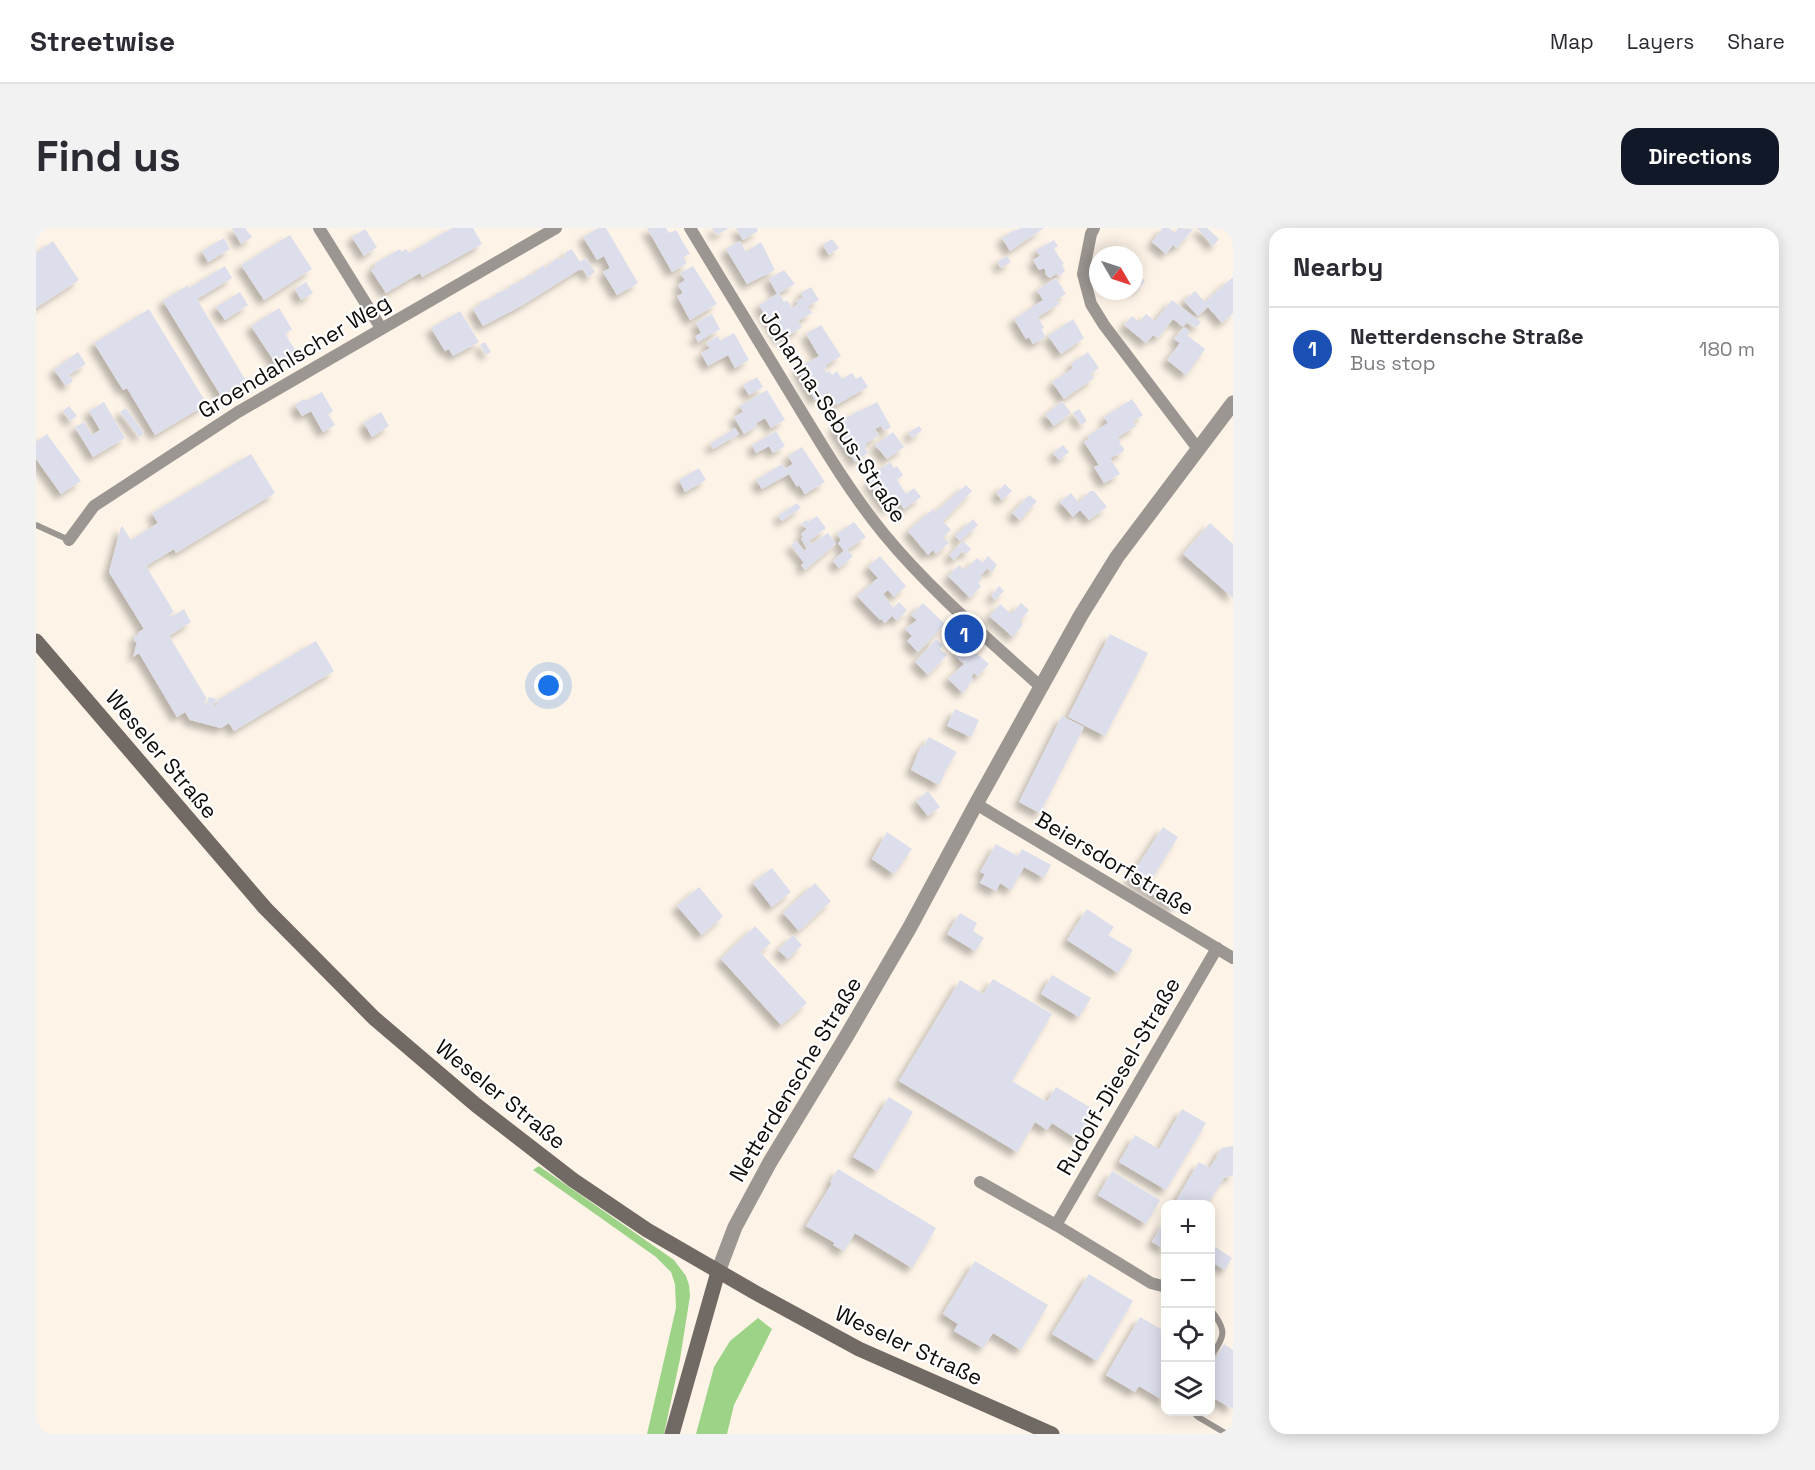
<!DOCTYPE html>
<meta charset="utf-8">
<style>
:root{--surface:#fff;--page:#f2f2f3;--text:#2b2b33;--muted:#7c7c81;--line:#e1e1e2;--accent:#111827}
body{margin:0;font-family:"Space Grotesk",sans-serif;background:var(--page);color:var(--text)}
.controls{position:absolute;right:18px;bottom:18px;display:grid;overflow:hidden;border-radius:12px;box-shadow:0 3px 15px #0003}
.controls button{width:54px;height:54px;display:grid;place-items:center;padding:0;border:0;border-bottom:2px solid var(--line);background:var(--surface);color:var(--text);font:30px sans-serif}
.compass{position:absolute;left:1053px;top:18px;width:54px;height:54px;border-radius:50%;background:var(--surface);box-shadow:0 3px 15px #0003;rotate:129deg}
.you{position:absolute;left:513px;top:458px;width:21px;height:21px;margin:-15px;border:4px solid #fff;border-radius:50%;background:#1a73e8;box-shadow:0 0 0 9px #1a73e833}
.badge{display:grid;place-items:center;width:39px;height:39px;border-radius:50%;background:var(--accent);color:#fff;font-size:20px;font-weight:700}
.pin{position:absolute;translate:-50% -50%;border:3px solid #fff;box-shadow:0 2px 6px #0006}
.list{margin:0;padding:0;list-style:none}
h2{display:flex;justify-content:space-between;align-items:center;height:78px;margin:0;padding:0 24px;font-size:26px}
h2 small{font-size:20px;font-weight:400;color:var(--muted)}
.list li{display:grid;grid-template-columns:39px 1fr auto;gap:18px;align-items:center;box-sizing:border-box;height:84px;padding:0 24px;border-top:2px solid var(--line)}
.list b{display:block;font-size:22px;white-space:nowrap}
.list p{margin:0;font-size:20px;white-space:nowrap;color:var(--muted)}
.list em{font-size:20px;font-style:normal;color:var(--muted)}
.icon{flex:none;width:33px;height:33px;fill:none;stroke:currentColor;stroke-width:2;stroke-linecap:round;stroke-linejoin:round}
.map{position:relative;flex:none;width:1197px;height:1206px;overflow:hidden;border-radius:18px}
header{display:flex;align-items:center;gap:36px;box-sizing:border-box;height:84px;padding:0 30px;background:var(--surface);border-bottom:2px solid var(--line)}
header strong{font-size:28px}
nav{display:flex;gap:33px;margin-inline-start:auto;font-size:21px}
.intro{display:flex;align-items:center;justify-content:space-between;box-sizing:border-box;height:144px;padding:0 36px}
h1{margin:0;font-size:42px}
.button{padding:15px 27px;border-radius:18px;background:var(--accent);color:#fff;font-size:21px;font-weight:700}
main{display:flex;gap:36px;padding:0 36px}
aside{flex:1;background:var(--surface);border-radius:18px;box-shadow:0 3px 15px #0003}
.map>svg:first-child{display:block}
</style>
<header>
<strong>Streetwise</strong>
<nav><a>Map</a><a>Layers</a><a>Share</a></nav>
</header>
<div class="intro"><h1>Find us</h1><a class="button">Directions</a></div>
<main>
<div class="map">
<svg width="1197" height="1206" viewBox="0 0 1197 1206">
<defs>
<filter id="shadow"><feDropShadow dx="-5.5" dy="5.5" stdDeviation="3" flood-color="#0004"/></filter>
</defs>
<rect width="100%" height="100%" fill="#fdf3e7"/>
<!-- grass -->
<g fill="#9dd386">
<path d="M503 938 638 1032 650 1048 653 1057 654 1068 644 1131 628 1206H611L640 1080 639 1056 635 1044 620 1029 497 942Z"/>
<path d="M722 1090 736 1101 698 1177 691 1206H660L678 1139 694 1113Z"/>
</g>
<!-- building -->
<g fill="#dddeec" filter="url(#shadow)">
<path d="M196 0H209L216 9 205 16Z"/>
<path d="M416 0H437L446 16 386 49 384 45 350 65 335 42 340 39 338 36 364 21 365 24 370 21 373 25Z"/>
<path d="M562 0H570L602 55 581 67 567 44 574 40 568 28 561 32 547 9Z"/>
<path d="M611 0H630L633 5 640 2 654 26 647 29 651 35 636 44Z"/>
<path d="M676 0H693L681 7Z"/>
<path d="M700 0H721L722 3 707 12Z"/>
<path d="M985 0H1008L974 23 966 10 978 2 979 3Z"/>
<path d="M1127 0H1133L1139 5 1142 0 1157 1 1141 20 1137 17 1130 26 1116 14Z"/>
<path d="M1161 0H1171L1183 11 1177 18Z"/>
<path d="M329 1 341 19 328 28 316 9Z"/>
<path d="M254 7 276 41 228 72 205 37Z"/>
<path d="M188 10 194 21 172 34 166 23Z"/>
<path d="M796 11 803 20 793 27 787 17Z"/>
<path d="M1018 12 1022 18 1018 21 1028 36 1026 37 1029 43 1023 48 1021 45 1014 50 1009 46 1010 44 1008 40 1003 42 997 32 1004 28 1000 22Z"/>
<path d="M17 13 43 52 0 80V25Z"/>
<path d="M704 13 710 24 725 14 739 42 711 56 690 21Z"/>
<path d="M536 21 544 34 550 30 559 44 552 49 547 41 541 43 485 78 447 98 437 81 445 76 444 74 460 68 459 66 474 60 473 58 485 53 493 46 494 48 499 45 507 37 509 40 522 29 523 32 528 29 530 24Z"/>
<path d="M971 28 975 34 965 40 961 34Z"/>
<path d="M189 38 196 50 161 71 210 153 185 168 127 73 152 57 153 60Z"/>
<path d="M657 38 681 76 654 92 641 68 647 65 642 57 649 52 644 45Z"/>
<path d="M748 42 759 56 743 65 748 74 751 72 756 80 762 76 760 73 767 69 765 65 775 59 783 72 772 78 776 85 762 93 766 99 745 112 723 77 741 66 733 51Z"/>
<path d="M1098 43 1109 53 1100 63 1098 61Z"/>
<path d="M1197 49V85L1186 95 1172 79 1162 88 1148 73 1159 63 1169 74Z"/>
<path d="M1020 50 1030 66 1020 72 1023 76 1002 89 1008 100 1005 101 1010 109 997 116 993 109 990 111 978 91 1007 72 1001 62Z"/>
<path d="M270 54 277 65 265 72 259 61Z"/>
<path d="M204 64 212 77 189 92 180 79Z"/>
<path d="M1136 72 1165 94 1162 98 1157 99 1151 94 1147 99 1137 91 1122 110 1117 107 1110 115 1088 97 1096 88 1103 94 1110 86 1119 93Z"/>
<path d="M243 80 256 101 249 106 260 123 240 136 215 98Z"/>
<path d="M113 81 171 176 119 207 91 160 87 162 58 115Z"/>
<path d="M424 83 443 114 417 128 413 121 409 123 395 100Z"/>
<path d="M676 86 684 101 662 114 659 108 665 105 660 95Z"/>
<path d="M1037 91 1048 110 1025 126 1012 108Z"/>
<path d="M785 97 805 128 790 137 791 140 788 141 790 145 793 143 796 147 801 143 806 151 816 145 820 151 825 148 832 159 800 177 792 164 779 172 761 140 783 128 770 106Z"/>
<path d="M1148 99 1154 104 1151 107 1169 121 1150 147 1131 132 1144 115 1138 111Z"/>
<path d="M698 105 713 132 699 140 692 127 672 138 665 125 674 120 670 115 682 108 684 113Z"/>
<path d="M449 114 455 124 450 127 444 117Z"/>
<path d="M42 124 50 136 33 147 37 153 30 158 18 142Z"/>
<path d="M1052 124 1063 140 1054 146 1058 150 1028 171 1016 154 1037 140 1035 136Z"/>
<path d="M721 149 727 159 713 167 707 157Z"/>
<path d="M731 162 749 192 735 200 729 190 720 195 721 198 708 206 698 189 707 184 704 178Z"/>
<path d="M286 164 297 183 292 186 299 197 287 204 275 183 266 188 259 177 268 171 270 173Z"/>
<path d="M1096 171 1107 187 1097 193 1100 198 1082 209 1084 213 1083 215 1088 220 1087 224 1074 230 1084 246 1068 255 1058 239 1063 237 1048 214 1053 211 1051 208 1072 195 1068 189Z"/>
<path d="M1026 173 1035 185 1018 198 1009 187Z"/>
<path d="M68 174 89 210 57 229 39 199 48 194 56 207 64 202 53 183Z"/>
<path d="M841 174 855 199 849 203 845 198 839 201 843 207 829 216 831 218 829 220 832 225 819 234 797 199 823 182 824 183Z"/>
<path d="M33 178 41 188 34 193 27 183Z"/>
<path d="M90 180 108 205 103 209 84 184Z"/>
<path d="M1043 181 1051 193 1045 197 1037 185Z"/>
<path d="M345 184 353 198 336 209 328 195Z"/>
<path d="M883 198 886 202 876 210 872 205Z"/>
<path d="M699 200 703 206 677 221 674 216Z"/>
<path d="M740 203 749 218 737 225 733 218 720 225 716 217Z"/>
<path d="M857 204 868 219 851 231 839 217Z"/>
<path d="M11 206 45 253 25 266 0 231V214Z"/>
<path d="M1027 217 1033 224 1023 232 1017 225Z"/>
<path d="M766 219 789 254 769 266 763 257 761 259 753 246 726 261 720 252 746 236 749 241 757 236 752 228Z"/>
<path d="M215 226 239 265 140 325 138 321 110 338 138 384 133 387 135 389 148 381 155 394 133 408 171 471 168 473 170 477 173 469 180 471 177 479 182 476 180 473 280 413 298 443 198 503 193 495 185 500 154 492 149 484 141 489 103 425 97 429 101 414 98 413 99 407 102 408 103 404 108 401 73 344 85 299 86 298 95 312 122 295 116 285Z"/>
<path d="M854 234 858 240 861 238 867 247 861 252 870 266 878 260 885 269 868 281 862 273 851 281 832 254 845 244 843 242Z"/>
<path d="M663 240 670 252 649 264 643 252Z"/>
<path d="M969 256 976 263 966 272 960 265Z"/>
<path d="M930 257 936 263 907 293 915 302 907 309 913 315 900 326 897 322 892 327 872 303 897 281 899 284Z"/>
<path d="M1054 263H1058L1071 279 1053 292 1044 282 1037 289 1024 274 1035 265 1043 275Z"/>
<path d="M993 267 1001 273 984 292 976 285Z"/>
<path d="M761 275 765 280 746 293 742 288Z"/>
<path d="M781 288 790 300 773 313 776 316 792 305 800 316 769 342 765 337 768 335 755 317 761 313 768 323 771 320 765 311 767 309 765 306 771 301 765 296 771 292 772 294Z"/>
<path d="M937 291 942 297 924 313 919 308Z"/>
<path d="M818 294 830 309 811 322 817 328 803 340 797 333 808 323 802 315 805 312 801 306Z"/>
<path d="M1174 295 1197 316V370L1147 326Z"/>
<path d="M927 313 935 321 930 326 927 323 918 332 913 327Z"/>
<path d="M844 328 870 358 858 369 852 362 847 366 857 380 863 374 871 382 861 393 856 388 849 395 845 391 844 392 821 368 842 350 832 339Z"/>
<path d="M952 328 961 337 956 344 952 340 944 348 946 350 942 355 945 358 934 370 912 348 923 337 929 342 941 330 947 335Z"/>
<path d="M963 358 968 363 959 372 955 368Z"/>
<path d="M887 375 909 396 882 424 871 413 876 408 869 401 881 392 875 387Z"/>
<path d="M985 375 993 382 984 393 987 396 977 409 953 388 964 376 975 386Z"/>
<path d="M1074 406 1112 425 1069 508 1032 489Z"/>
<path d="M900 411 907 417 904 421 911 427 892 447 879 434Z"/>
<path d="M930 416 953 436 942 448 938 445 935 449 937 451 927 465 912 451 928 436 919 428Z"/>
<path d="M919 481 943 492 935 509 911 498Z"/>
<path d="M1026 488 1048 499 1004 585 983 574Z"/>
<path d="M893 509 921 524 907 546H909L903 557 875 542 885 518 887 519Z"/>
<path d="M892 563 904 579 892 588 880 573Z"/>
<path d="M1127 599 1142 609 1115 652 1144 671 1138 680 1093 651Z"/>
<path d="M851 604 876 621 858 646 836 631Z"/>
<path d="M960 616 982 628 986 621 1015 637 1008 650 988 639 975 662 964 655 960 663 944 655 949 646 944 644Z"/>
<path d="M736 640 755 664 736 679 717 655Z"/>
<path d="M779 655 795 673 763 703 747 685Z"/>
<path d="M663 659 687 688 666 707 641 678Z"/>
<path d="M1051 681 1078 699 1072 707 1097 722 1082 745 1031 712Z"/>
<path d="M924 685 941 695 937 703 948 710 939 723 911 706Z"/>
<path d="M719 698 735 715 724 724 771 775 745 797 685 731Z"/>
<path d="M757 707 766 717 752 731 742 722Z"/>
<path d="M1016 747 1055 770 1043 789 1005 766Z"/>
<path d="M957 751 1016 786 976 853 1011 874 1020 859 1060 883 1042 912 1016 895 1011 902 999 894 981 924 863 853 924 752 947 766Z"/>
<path d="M853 869 877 884 841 943 817 929Z"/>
<path d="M1146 881 1170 895 1130 962 1083 934 1099 907 1123 921Z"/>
<path d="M1197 918V947L1188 950 1172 976H1138L1163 934 1174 940 1186 920Z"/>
<path d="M802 941 900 1000 876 1040 819 1005 808 1023 797 1017 799 1015 770 998 796 955 794 954Z"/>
<path d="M1076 943 1124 972 1110 996 1062 967Z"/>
<path d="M1130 990V1022L1116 1014Z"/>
<path d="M1178 1018 1196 1030 1189 1042 1174 1033V1024Z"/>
<path d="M939 1033 1012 1077 985 1122 957 1105 947 1120 918 1103 922 1096 907 1086Z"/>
<path d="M1053 1046 1097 1073 1061 1133 1016 1106Z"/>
<path d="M1104 1089 1130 1104V1174L1103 1158 1099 1164 1070 1147Z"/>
<path d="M1188 1116 1197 1122V1181L1174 1168V1140Z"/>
</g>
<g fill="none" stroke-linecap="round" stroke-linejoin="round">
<!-- service -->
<g stroke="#9c9692" stroke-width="6">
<path d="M0 297 33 312"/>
<path d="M1174 1081C1192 1103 1189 1108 1174 1129"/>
<path d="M1157 1184 1162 1189 1191 1206"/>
</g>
<!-- minor -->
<g stroke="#9c9692" stroke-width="12">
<path d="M283 0 345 100"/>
<path d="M654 0C687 54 720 109 753 163 783 212 812 262 848 306 894 362 951 410 1004 458"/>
<path d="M1058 0 1055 6 1047 46 1055 76 1068 97 1162 221"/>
<path d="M33 312 58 278 202 184 520 0"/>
<path d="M940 576 1197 730"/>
<path d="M944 954 1020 997"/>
<path d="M1130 1059 1115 1055 1020 997 1181 720"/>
</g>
<!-- tertiary -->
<path stroke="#9c9692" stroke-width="15" d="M682 1044 699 999 734 934 810 809 874 699 940 576 1045 387 1081 329 1197 175"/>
<!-- secondary -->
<g stroke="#716964" stroke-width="15">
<path d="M0 413 229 680 338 790 440 877 537 952 611 1002 720 1065 823 1121 1016 1206"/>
<path d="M636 1206 682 1044"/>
</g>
</g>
<g text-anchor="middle" stroke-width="4.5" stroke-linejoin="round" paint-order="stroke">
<!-- street labels -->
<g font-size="22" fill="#0e0b08" stroke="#fff">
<text transform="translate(258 128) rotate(-31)" y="8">Groendahlscher Weg</text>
<text transform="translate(798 188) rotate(57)" y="8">Johanna-Sebus-Straße</text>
<text transform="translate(126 526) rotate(50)" y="8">Weseler Straße</text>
<text transform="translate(1079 635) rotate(31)" y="8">Beiersdorfstraße</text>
<text transform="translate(1082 848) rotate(-60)" y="8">Rudolf-Diesel-Straße</text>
<text transform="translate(759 851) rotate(-59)" y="8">Netterdensche Straße</text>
<text transform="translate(465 866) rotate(39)" y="8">Weseler Straße</text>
<text transform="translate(873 1117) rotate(25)" y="8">Weseler Straße</text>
</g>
</g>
</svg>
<div class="controls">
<button>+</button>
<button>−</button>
<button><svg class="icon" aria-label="locate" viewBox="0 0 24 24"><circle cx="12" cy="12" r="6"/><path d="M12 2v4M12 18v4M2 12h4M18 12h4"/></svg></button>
<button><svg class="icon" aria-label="layers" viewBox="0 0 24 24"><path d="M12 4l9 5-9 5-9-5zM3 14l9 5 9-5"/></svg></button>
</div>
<svg class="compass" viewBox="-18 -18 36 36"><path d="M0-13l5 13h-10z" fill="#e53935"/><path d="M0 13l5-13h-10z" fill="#7c7c81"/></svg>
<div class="you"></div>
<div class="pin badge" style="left:928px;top:406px;background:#1a4fb4">1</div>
</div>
<aside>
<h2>Nearby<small></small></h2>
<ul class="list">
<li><span class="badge" style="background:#1a4fb4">1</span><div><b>Netterdensche Straße</b><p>Bus stop</p></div><em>180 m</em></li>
</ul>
</aside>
</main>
